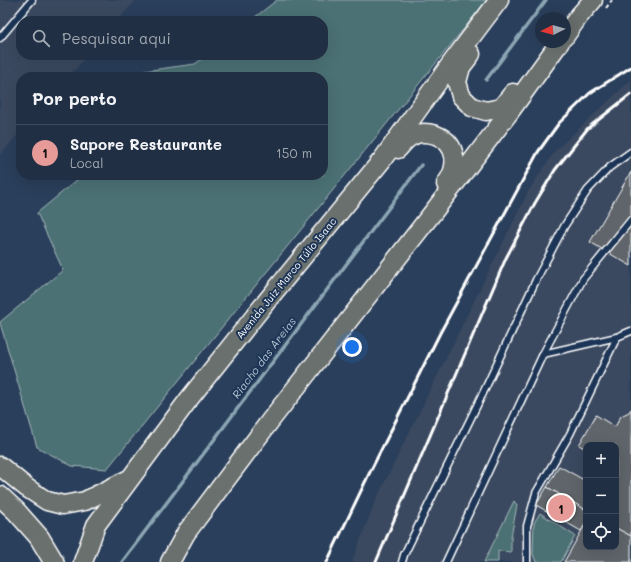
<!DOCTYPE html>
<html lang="pt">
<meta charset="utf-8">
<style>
:root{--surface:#202f44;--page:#28374b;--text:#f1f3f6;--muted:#a2a9b2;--line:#3d4a5d;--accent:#e69b98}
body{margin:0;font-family:Mali,sans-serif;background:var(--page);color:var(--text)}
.controls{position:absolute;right:12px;bottom:12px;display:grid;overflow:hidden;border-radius:8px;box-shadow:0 4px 16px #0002}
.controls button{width:36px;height:36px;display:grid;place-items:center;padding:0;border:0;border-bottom:1px solid var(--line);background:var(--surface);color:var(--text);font:20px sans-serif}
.compass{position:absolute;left:535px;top:12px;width:36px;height:36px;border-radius:50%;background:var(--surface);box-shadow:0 4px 16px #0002;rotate:265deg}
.you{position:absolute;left:352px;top:347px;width:14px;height:14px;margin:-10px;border:3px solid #fff;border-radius:50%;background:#1a73e8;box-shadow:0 0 0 6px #1a73e833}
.badge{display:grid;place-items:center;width:26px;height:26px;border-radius:50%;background:var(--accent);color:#111;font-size:13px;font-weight:700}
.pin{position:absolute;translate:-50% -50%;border:2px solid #fff;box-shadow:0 1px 4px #0006}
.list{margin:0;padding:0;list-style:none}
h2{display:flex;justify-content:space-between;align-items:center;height:52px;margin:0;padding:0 16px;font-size:17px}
h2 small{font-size:13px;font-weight:400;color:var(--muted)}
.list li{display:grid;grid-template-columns:26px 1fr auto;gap:12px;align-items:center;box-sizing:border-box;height:56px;padding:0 16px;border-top:1px solid var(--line)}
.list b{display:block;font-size:15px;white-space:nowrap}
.list p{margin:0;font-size:13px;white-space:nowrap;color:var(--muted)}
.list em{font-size:13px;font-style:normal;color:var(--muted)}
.icon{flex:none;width:22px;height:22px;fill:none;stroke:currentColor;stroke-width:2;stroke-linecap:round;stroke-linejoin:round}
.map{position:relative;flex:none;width:631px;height:562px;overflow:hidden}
.search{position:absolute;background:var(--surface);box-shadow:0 4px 16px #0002;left:16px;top:16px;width:312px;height:44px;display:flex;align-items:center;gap:10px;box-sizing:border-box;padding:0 14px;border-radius:16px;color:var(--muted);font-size:15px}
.panel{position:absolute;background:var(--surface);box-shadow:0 4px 16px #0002;left:16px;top:72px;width:312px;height:108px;border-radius:16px}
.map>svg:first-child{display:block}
</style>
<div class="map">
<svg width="631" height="562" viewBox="0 0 631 562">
<rect width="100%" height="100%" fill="#2a3f5b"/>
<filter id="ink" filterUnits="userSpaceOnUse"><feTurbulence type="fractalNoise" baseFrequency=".025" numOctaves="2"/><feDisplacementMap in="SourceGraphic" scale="8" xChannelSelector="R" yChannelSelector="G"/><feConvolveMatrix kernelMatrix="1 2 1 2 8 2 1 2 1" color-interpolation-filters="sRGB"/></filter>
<g filter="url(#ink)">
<!-- built -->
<g fill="#3a4a60" fill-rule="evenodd">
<path d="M0 0H136L117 21H21V55H88L68 77H21V131L0 155Z"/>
<path d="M631 80V562H352L375 502 529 190 555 151ZM586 445H616V547H586Z"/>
</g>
<!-- green -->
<g fill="#4b7174" stroke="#a5b8ba">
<path d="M277 0H487L107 469 72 466 37 447 0 323V322L63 270 37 213 83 175H323V77H146L144 71 195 64 207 55H323V21H250Z"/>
<path d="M514 501 517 505 511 537V552L498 551V562H484Z"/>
<path d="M540 513 575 536 561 562H536L533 554 534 523Z"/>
</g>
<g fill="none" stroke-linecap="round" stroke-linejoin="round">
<!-- stream -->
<g stroke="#8ba6b4" stroke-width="3.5">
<path d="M486 80 546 0"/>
<path d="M122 562 421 165"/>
</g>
</g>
<!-- building -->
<g fill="#5e656a" stroke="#fff">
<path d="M631 172V266L590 242Z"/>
<path d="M631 409V536L616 528V445H586V449L579 445 596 415 615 427 621 416 629 412Z"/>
<path d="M559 466 584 480 586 477V510L547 487Z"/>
<path d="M547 487 586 510V523L581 531 536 505Z"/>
<path d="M586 523V547H616V528L631 536V562H564Z"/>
</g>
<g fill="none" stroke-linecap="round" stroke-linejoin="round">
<defs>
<g id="service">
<path d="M0 38 32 0"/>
<path d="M543 354 617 337"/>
<path d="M402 562 404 555 485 389 536 280 565 225 588 190 610 167 631 152"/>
<path d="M446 562 543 354 583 279 631 220"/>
<path d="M527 562V526L536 493 570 434 617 337 631 331"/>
</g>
<g id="primary">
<path d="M565 36 579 16 593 0"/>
<path d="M471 54 461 67 457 82 461 96 472 107 486 111 501 108 513 93"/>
<path d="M398 149C402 144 408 137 414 135 421 132 429 133 436 135 458 144 459 167 446 184"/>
<path d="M0 466 27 488 47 501 63 505 85 501 127 480"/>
<path d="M83 562 96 525 189 399 270 297 382 160 450 65 499 0"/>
<path d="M170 562 186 533 270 421 434 211 508 114 560 42"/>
</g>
<path id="trunk" d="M0 496 16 511 39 537 54 562"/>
</defs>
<!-- service casing -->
<use href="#service" stroke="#fff" stroke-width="9"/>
<!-- primary casing -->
<use href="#primary" stroke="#fff" stroke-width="21"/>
<!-- trunk casing -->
<use href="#trunk" stroke="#fff" stroke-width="22"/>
<!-- path -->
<path stroke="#fff" stroke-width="2" stroke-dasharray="4 3" stroke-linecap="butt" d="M606 8 612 0"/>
<!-- service -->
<use href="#service" stroke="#1d3557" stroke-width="6"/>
<!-- primary -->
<use href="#primary" stroke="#6b706d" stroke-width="18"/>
<!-- trunk -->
<use href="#trunk" stroke="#6b706d" stroke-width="19"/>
<!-- rail -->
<g stroke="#fff" stroke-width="3">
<path d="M327 562 369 474 440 333 538 152 559 123 590 93 631 67"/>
<path d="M376 562 506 258 535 203 555 170 588 128 631 94"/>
</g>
</g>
</g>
<g text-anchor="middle" stroke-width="4" stroke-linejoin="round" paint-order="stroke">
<!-- street labels -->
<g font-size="10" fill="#fff" stroke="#1d3557">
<text transform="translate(286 278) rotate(-51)" y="4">Avenida Juiz Marco Túlio Isaac</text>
</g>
<!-- water labels -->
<g font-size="11" font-style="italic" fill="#b2c3cd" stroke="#1d3557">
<text transform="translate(264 358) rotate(-53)" y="4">Riacho das Areias</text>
</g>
</g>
</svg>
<div class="controls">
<button>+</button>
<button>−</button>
<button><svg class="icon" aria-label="locate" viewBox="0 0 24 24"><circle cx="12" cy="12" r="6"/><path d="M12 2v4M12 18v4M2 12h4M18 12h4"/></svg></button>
</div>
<svg class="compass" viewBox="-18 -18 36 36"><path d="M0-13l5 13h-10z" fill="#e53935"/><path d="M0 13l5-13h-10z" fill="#a2a9b2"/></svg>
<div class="you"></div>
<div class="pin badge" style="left:561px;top:508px">1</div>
<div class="search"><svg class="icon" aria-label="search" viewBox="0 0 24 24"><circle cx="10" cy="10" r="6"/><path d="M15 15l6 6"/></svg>Pesquisar aqui</div>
<section class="panel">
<h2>Por perto<small></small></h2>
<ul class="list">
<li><span class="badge">1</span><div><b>Sapore Restaurante</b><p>Local</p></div><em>150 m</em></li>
</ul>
</section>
</div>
